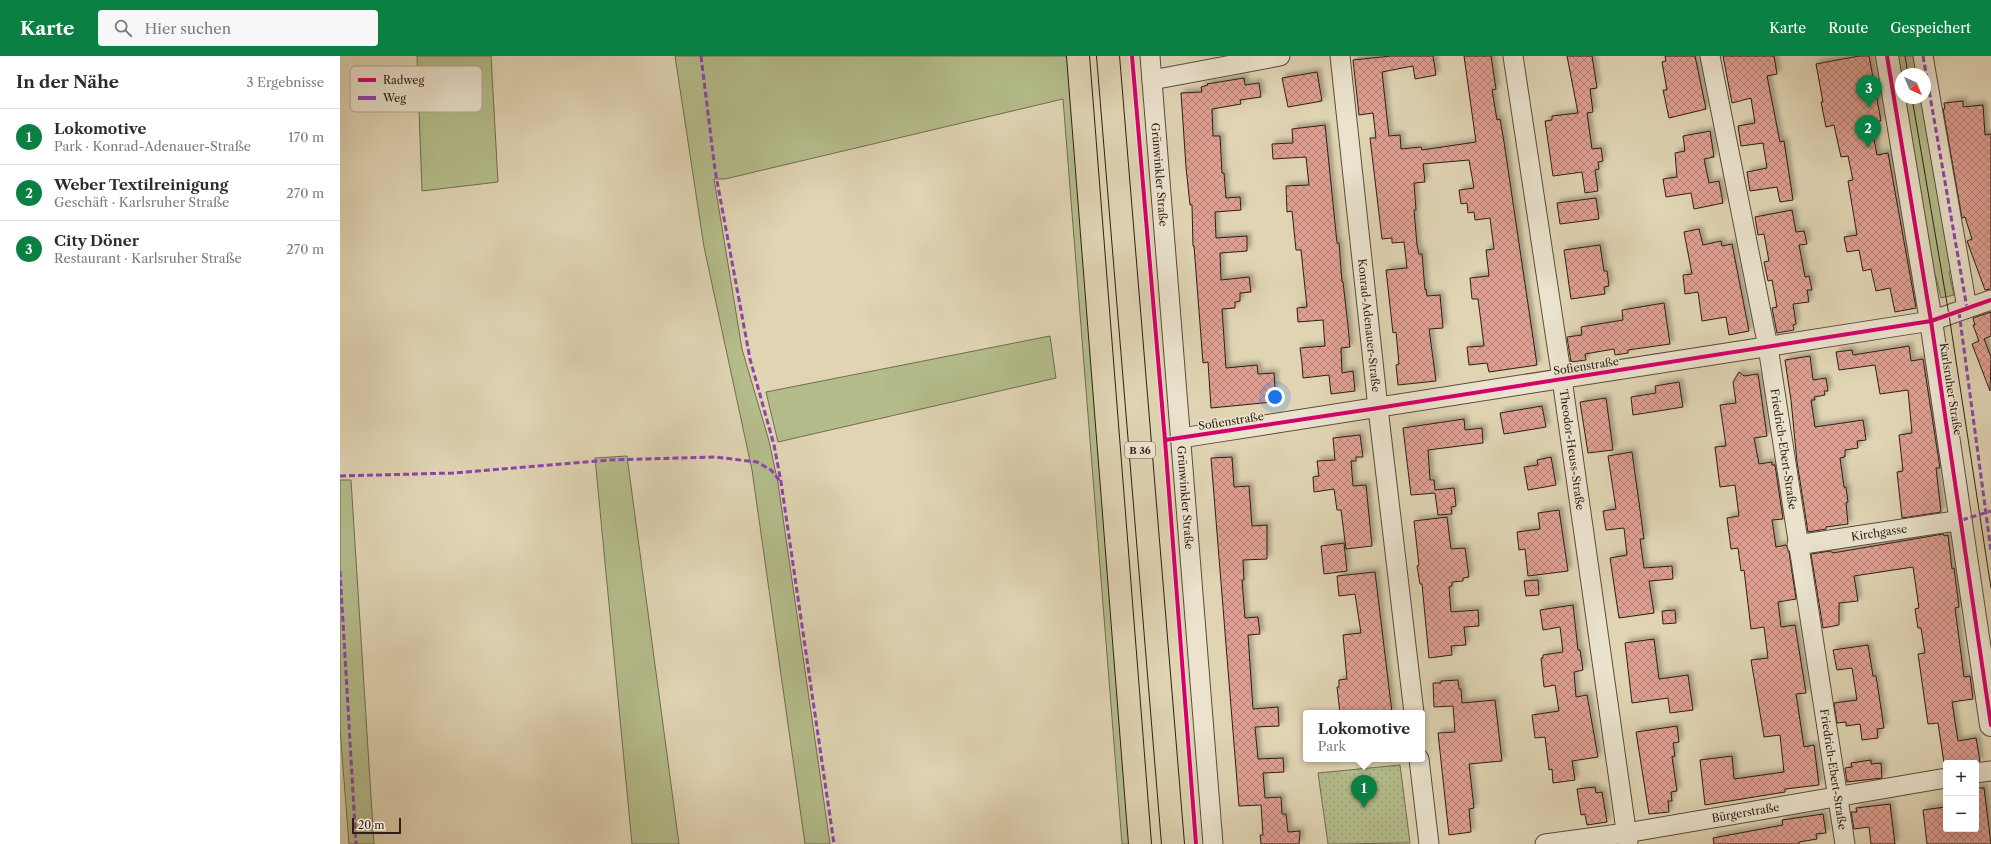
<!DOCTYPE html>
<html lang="de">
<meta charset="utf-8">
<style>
:root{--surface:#fff;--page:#f7f7f7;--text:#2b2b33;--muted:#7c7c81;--line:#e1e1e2;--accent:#0b8043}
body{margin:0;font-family:"Libre Caslon Text",serif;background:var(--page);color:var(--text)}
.controls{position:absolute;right:12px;bottom:12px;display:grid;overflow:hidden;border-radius:4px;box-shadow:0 4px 16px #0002}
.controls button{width:36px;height:36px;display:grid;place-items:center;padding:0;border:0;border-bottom:1px solid var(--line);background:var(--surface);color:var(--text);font:20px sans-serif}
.compass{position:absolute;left:1555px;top:12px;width:36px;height:36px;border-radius:50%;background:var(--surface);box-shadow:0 4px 16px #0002;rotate:136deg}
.scale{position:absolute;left:12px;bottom:10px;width:49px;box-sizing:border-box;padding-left:4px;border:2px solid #2e1e15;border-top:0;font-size:11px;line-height:14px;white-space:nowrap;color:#2e1e15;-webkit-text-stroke:3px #ebe3ce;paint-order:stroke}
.you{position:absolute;left:935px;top:341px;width:14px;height:14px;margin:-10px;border:3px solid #fff;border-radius:50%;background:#1a73e8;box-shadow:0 0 0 6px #1a73e833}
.badge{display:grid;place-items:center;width:26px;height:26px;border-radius:50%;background:var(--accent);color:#fff;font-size:13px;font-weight:700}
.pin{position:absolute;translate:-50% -33px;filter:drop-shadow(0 1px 2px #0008)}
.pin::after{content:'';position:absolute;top:21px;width:14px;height:12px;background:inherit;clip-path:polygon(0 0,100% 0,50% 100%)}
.popup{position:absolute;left:963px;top:654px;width:122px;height:52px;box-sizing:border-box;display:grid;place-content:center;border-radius:4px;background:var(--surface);filter:drop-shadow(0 1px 3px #0005);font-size:13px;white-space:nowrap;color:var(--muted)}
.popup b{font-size:15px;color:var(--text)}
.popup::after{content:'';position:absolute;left:50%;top:100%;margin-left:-8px;border:8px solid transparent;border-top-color:var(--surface)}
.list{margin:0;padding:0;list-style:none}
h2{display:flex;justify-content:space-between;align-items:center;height:52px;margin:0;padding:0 16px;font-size:17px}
h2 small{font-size:13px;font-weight:400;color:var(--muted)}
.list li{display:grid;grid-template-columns:26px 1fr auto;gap:12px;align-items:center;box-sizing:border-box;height:56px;padding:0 16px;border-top:1px solid var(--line)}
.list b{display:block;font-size:15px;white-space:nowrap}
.list p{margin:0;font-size:13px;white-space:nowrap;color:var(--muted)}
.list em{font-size:13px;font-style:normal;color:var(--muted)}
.icon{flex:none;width:22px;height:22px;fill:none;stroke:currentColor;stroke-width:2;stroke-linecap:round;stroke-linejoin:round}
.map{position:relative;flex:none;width:1651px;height:788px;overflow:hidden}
header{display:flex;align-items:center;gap:24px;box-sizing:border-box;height:56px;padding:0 20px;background:var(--accent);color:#fff}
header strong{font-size:19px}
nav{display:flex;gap:22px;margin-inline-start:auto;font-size:14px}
.search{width:280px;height:36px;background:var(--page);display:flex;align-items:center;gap:10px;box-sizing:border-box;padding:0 14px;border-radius:4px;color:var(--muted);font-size:15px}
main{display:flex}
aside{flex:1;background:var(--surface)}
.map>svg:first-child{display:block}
</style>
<header>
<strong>Karte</strong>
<div class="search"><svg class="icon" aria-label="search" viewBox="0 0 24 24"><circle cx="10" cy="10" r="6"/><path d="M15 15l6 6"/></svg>Hier suchen</div>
<nav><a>Karte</a><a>Route</a><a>Gespeichert</a></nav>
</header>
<main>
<aside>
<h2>In der Nähe<small>3 Ergebnisse</small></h2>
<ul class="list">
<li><span class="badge">1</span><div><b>Lokomotive</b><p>Park · Konrad-Adenauer-Straße</p></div><em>170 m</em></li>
<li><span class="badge">2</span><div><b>Weber Textilreinigung</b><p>Geschäft · Karlsruher Straße</p></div><em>270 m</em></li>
<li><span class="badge">3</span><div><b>City Döner</b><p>Restaurant · Karlsruher Straße</p></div><em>270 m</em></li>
</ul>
</aside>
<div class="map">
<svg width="1651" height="788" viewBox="0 0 1651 788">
<defs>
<pattern id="park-dots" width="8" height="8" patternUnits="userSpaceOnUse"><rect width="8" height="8" fill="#b4bc8b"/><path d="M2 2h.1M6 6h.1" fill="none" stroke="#9ba177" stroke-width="1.8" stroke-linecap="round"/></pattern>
<pattern id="building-cross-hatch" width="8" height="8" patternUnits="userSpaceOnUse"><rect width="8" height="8" fill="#df9f92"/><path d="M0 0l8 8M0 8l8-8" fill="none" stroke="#b58176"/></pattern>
<filter id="shadow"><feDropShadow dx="3.5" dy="-3.5" stdDeviation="2" flood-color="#0004"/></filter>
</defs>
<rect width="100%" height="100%" fill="#e0d4b3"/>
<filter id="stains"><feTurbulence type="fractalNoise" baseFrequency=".005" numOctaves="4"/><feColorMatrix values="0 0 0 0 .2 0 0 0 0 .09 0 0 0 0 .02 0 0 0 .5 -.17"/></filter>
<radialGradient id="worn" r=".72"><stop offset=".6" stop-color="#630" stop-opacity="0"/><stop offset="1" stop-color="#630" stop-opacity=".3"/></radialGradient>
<!-- green -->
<g fill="#b4bc8b" stroke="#716d50">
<path d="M77 0H151L158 126 82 135Z"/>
<path d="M335 0H731L790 788H782L723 43 385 123H374L402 293 429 385 438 427 490 788H465L412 414 364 191Z"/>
<path d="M1554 0H1578L1582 18H1561V42H1585L1615 205 1609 217 1614 239 1601 242 1596 221 1588 216Z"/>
<path d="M710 280 716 322 438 386 426 336Z"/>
<path d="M287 400 339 788H292L255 402Z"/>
<path d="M0 424H11L34 788H9L0 673Z"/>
</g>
<!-- park -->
<path fill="url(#park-dots)" stroke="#716d50" d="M1060 709 1070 787 988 788 978 717Z"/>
<!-- building -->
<g fill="url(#building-cross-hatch)" stroke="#2e1e15" filter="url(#shadow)">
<path d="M1051 0H1093L1096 19 1075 23 1073 10 1042 16 1049 80 1060 79 1061 93 1081 91 1082 94 1136 86 1124 0H1151L1156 33 1152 34 1157 64 1160 63 1164 86 1197 309 1149 316 1147 307 1129 309 1127 291 1144 290 1138 243H1132L1130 222 1149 220 1146 194 1154 193 1150 162 1135 164 1134 156 1128 157 1127 147 1121 148 1119 134 1134 132 1129 104 1083 108 1085 126 1074 127 1076 154H1074L1077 189 1079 198H1082L1085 234 1086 233 1087 240 1100 239 1103 272 1089 273 1096 325 1058 329 1056 309 1059 308 1056 276 1053 277 1046 214 1067 212 1064 186 1052 187V182L1042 183 1030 82H1036L1033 57 1019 59 1013 4Z"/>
<path d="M1227 0H1252L1257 32 1250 33 1253 56 1247 57 1252 93 1261 92 1263 105 1258 106 1259 113 1255 114 1258 135 1245 137 1242 116 1213 120 1205 65 1212 64V60L1238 57Z"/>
<path d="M1325 0H1355L1366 53 1329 62 1323 34H1327L1322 6 1326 5Z"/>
<path d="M1383 0H1434L1437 18 1427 20 1440 86 1444 85 1453 144 1440 146 1437 131 1410 135 1407 116 1427 112 1423 87 1401 90 1398 70 1415 67 1411 42 1392 47Z"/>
<path d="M1519 0H1529L1541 65 1531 67 1537 99 1548 97 1576 252 1555 256 1550 232 1536 235 1531 213 1523 215 1519 194 1507 196 1504 181 1517 179 1508 125 1513 124 1508 100 1501 101 1494 69 1486 71 1481 46H1483L1476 8Z"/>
<path d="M977 16 982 45 948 51 942 22Z"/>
<path d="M904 22 905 29 919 27 921 41 900 44 901 48 872 53 873 80H880L882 117H884L886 142 900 141 901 154 875 156 876 182 907 180V195L880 197 881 224 909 221 911 236 900 237V245L895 246V252L882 253 886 312 917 309 918 318 934 317 935 333 931 334 933 346 871 352 868 306 863 307 854 190H853L852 149H850L846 111 841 37 862 36 861 31 868 29 867 28Z"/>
<path d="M1623 45V51L1643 49 1645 79 1651 78V233L1645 234 1627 185 1632 183 1625 161 1622 162 1603 53H1605L1604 47Z"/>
<path d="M985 69 997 187H999L1002 226H1003L1008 270 1010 291 1001 292 1002 317 1013 315 1015 335 991 338 989 319 963 322 962 307 960 292 985 290 983 264 958 266 957 252 967 251 961 194H956L952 155 947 156 946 130 969 129 966 101 933 103 932 88 953 87 952 73Z"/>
<path d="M1370 75 1374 101 1364 103 1369 127 1379 125 1383 147 1354 153 1351 137 1326 141 1323 123 1337 121 1335 97 1345 95 1343 80Z"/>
<path d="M1256 142 1259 163 1220 168 1217 147Z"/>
<path d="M1452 154 1456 176 1464 175 1467 188 1459 189 1465 221 1469 220 1472 234H1467L1469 246 1453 248 1456 268 1453 269 1454 274 1437 277 1432 252 1437 251 1432 224 1428 225 1424 206 1429 205 1424 178 1418 179 1415 161Z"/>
<path d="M1359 173 1363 189 1381 185 1382 190 1392 188 1409 275 1389 279 1386 261 1362 265 1358 236 1345 238 1343 219 1352 218 1344 176Z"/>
<path d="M1260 189 1264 215H1267L1269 230 1264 231 1265 238 1231 243 1224 194Z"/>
<path d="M1324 247 1330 288 1288 294V297L1275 299 1274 293 1245 298 1246 304 1231 306 1227 281 1242 279 1241 271 1283 264 1282 254Z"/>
<path d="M1651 256V280L1644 283 1651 301 1650 335 1632 288 1639 285 1633 269H1635L1633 262Z"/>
<path d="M1569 290 1571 305 1583 303 1600 412H1596L1601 456 1562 462 1557 416 1563 415 1559 379 1572 377 1568 334 1540 338 1535 309 1499 314 1496 296 1512 294 1513 299Z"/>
<path d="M1470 300 1473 324 1486 322 1488 335H1484L1485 339 1474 341 1475 344H1471L1475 371 1523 364 1526 384 1517 385 1518 392 1505 394V401L1500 402 1504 431H1506L1508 446 1506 447 1508 468 1486 471V473L1468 476 1457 406 1451 344 1445 304Z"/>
<path d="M1399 316 1404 320 1418 318 1427 380 1414 382 1419 408 1432 406V409H1435L1443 463 1432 464 1436 491 1446 489 1449 496 1456 543 1438 546 1441 571 1455 569 1466 637 1456 638 1464 691 1474 689 1479 729 1445 733V736L1365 749 1360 704 1392 700 1394 723 1444 716 1440 679 1424 681 1411 604 1428 602 1424 571 1411 573 1404 514 1401 515 1398 492 1391 493 1387 462 1399 460 1395 429 1380 431 1375 391 1386 390 1380 349 1396 347 1393 326Z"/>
<path d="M1339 326 1343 351 1293 359 1291 341 1316 337 1315 330Z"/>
<path d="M1266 342 1273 394 1248 397 1240 346Z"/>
<path d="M1202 350 1206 371 1164 378 1160 357Z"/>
<path d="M1124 363 1125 374 1142 372 1143 387 1088 394 1090 424H1094L1095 434 1114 432 1116 450 1111 451 1112 458 1098 459 1095 437 1071 439 1063 372Z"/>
<path d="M1020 379 1023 401H1016V405H1011L1013 430 1026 429 1032 490 1006 493 1001 454H997L994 433 974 436 973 421 979 420 977 405 995 404 993 382Z"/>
<path d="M1292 396 1304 483H1300L1304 512 1332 510 1333 523 1309 525 1314 557 1279 562 1270 502 1287 499 1284 472 1266 474 1263 455 1276 453 1268 400Z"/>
<path d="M892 401 894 431 909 430 912 470 927 469V503L903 504 904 524H902L905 562 918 561 920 578 908 579 913 653 938 651 939 670 915 671 918 703 943 702 944 716 923 717 925 742 941 741 942 758H946L948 776 960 775 959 788H921L920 779H923L921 749 899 750 871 402Z"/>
<path d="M1211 401 1216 429 1188 434 1184 411 1198 409 1197 404Z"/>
<path d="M1219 454 1228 515 1188 520 1185 493 1179 494 1177 476 1200 473 1198 457Z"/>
<path d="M1107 461 1111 493 1125 492 1129 521 1123 522V525L1112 526V530L1109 531 1111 556 1138 554 1139 570 1124 571 1126 589 1111 590 1112 599 1089 602 1082 528H1080L1077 510 1079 509 1074 465Z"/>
<path d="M1603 478 1604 480 1608 479 1612 513 1614 512 1619 551 1615 552 1624 621 1630 620 1633 643 1612 646 1618 685 1636 682 1640 705 1628 707H1604L1598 667 1588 668 1578 598 1585 597 1581 572H1578L1575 553 1579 552 1573 511 1514 520 1518 545 1499 547V569L1483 572 1471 498 1490 495 1493 497Z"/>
<path d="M1004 487 1007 515 984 518 981 490Z"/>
<path d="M1035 516 1052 657H1000L997 631H999V624L1007 623 1003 579 1021 577 1015 538 999 540 997 520Z"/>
<path d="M1198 524 1199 539 1186 540 1184 525Z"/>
<path d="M1233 549 1238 594H1240L1243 614 1234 616 1236 641 1247 639 1258 701 1232 705 1235 724 1213 727 1212 713 1209 714 1205 681 1195 682 1192 659 1219 655 1215 629 1204 631 1201 602H1203V599L1223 596 1220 571 1203 574 1200 554Z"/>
<path d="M1335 554 1336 567 1323 568 1322 555Z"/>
<path d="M1314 583 1319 623 1348 619 1353 654 1330 657 1328 642 1292 647 1285 587Z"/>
<path d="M1528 589 1533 620H1536L1544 672 1537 673 1538 682 1522 684 1520 668 1506 670V666L1497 667 1494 647 1517 644 1512 612 1497 614 1493 594Z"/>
<path d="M1118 624 1119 633H1121L1122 647 1155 644 1162 705 1129 708 1134 752 1129 753 1131 776 1109 779 1098 677 1115 676 1113 650 1094 651 1093 627H1101V625Z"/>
<path d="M1337 670 1339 686 1333 687 1335 700 1332 701 1337 735 1331 736 1332 745H1328L1329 756 1309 758 1296 676Z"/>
<path d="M1531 704V708L1541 707 1542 722 1507 726 1505 712 1512 711 1511 707Z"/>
<path d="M1255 731 1256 737 1262 736 1267 766 1247 769 1245 758 1241 759 1237 733Z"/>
<path d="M1636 732H1644L1651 788H1587L1583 754 1606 751V773H1636Z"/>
<path d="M1550 748 1555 788H1531L1529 771 1514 773 1511 756H1517L1516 752Z"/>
<path d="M1483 758 1486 777 1476 778 1477 783 1459 786V788H1374L1373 782 1443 769 1442 764Z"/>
</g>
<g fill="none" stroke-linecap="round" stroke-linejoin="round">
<defs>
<g id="minor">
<path id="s1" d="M810 0 873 788"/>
<path id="s2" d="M1000 0 1038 352 1074 657"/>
<path id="s3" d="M1173 0 1222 323 1288 788"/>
<path id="s4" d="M1370 0 1428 291 1505 788"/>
<path d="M1583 0 1627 252"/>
<path d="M812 24 940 0"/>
<path d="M841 382 1591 265 1651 244"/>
<path id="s5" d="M1457 489 1622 464"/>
<path d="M1079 703 1089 788"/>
<path d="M1636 717 1651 715"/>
<path id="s6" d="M1205 788 1286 777 1606 722"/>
</g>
<path id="tertiary" d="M1547 0 1591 265 1651 669"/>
<g id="primary">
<path d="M738 0 800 788"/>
<path d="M768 0 833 788"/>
</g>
</defs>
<!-- minor casing -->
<use href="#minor" stroke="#5a4c3c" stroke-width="21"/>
<!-- tertiary casing -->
<use href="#tertiary" stroke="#5a4c3c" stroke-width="24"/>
<!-- primary casing -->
<use href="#primary" stroke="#2e1e15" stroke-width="24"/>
<!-- minor -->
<use href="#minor" stroke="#ebe3ce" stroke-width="19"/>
<!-- tertiary -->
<use href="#tertiary" stroke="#ebe3ce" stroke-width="22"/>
<!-- primary -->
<use href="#primary" stroke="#e0d4b3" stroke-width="22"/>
<!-- tram -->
<g stroke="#2e1e15" stroke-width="1">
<path d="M1565 0 1568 18"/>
<path d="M1572 42 1609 259 1651 532"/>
</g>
<!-- quiet -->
<g stroke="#8e44ad" stroke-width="3" stroke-dasharray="6 3" stroke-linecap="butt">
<path d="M361 0 375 114 410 303 434 389 441 426 494 788"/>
<path d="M1583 0 1627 252"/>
<path d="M1619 256 1651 495"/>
<path d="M0 420 113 417 270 404 375 401 417 406 431 414 441 426"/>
<path d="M1622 464 1651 455"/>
<path d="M0 515 16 788"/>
</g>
<defs>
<g id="cycleway">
<path d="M792 0 825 384 856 788"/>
<path d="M1547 0 1591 265 1651 669"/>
<path d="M825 384 1038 352 1591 265 1651 244"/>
</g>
</defs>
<!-- cycleway casing -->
<use href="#cycleway" stroke="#ebe3ce" stroke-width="6"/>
<!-- cycleway -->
<use href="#cycleway" stroke="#d6006c" stroke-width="4"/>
</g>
<g text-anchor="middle" stroke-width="3" stroke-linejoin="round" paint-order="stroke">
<!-- shield labels -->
<rect fill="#ebe3ce" stroke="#67594c" stroke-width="1" x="785" y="386" width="30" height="16" rx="3"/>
<g font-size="10" font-weight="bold" fill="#2e1e15">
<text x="800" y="398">B 36</text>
</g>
<!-- street labels -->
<g font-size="11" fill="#2e1e15" stroke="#ebe3ce">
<text dy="4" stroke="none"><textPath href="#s1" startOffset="119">Grünwinkler Straße</textPath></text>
<text dy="4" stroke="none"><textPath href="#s2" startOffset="271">Konrad-Adenauer-Straße</textPath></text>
<text transform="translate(1246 310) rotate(-9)" y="4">Sofienstraße</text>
<text transform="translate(1611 333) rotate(81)" y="4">Karlsruher Straße</text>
<text transform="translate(891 365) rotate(-9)" y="4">Sofienstraße</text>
<text dy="4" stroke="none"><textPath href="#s4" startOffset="400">Friedrich-Ebert-Straße</textPath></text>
<text dy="4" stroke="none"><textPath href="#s3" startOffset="398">Theodor-Heuss-Straße</textPath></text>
<text dy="4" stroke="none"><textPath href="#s1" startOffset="443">Grünwinkler Straße</textPath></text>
<text dy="4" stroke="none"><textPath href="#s5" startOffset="83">Kirchgasse</textPath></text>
<text dy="4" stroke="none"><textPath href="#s4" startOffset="724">Friedrich-Ebert-Straße</textPath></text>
<text dy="4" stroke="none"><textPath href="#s6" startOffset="203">Bürgerstraße</textPath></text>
</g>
</g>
<!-- legend -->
<rect x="10" y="10" width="132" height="46" rx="6" fill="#ebe3ce" stroke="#b2a896" stroke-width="1"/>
<rect x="18" y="22" width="18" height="4" fill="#d6006c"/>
<rect x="18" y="40" width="18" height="4" fill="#8e44ad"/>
<g font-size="11" fill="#2e1e15">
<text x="43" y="28">Radweg</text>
<text x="43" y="46">Weg</text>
</g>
<rect width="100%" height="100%" filter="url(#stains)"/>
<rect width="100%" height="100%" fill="url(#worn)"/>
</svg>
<div class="controls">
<button>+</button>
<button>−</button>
</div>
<svg class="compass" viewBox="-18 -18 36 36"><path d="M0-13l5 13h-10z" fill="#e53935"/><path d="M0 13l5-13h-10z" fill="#7c7c81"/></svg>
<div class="scale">20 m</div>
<div class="you"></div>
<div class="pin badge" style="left:1024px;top:752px">1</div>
<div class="popup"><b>Lokomotive</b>Park</div>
<div class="pin badge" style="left:1528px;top:92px">2</div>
<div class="pin badge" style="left:1529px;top:52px">3</div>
</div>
</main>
